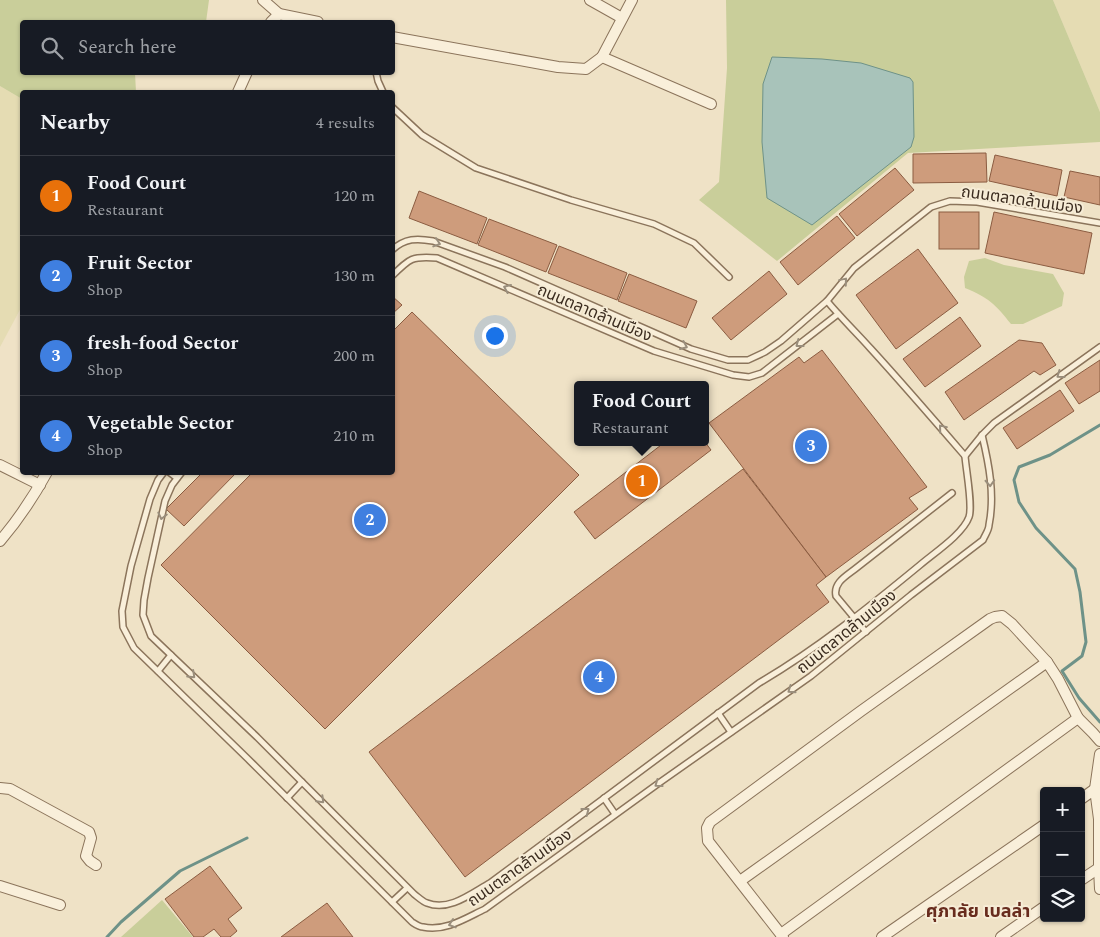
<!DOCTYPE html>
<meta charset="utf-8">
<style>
:root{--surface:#171b24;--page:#242831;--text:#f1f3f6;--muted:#9ea1a6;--line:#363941;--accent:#d93025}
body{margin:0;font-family:Spectral,"Noto Sans Thai",serif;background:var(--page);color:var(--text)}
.controls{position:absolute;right:15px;bottom:15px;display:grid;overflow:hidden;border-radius:5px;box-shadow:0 1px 4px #0004}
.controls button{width:45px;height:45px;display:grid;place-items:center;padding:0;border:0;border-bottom:1px solid var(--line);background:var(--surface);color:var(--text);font:25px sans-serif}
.you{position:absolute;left:494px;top:335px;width:18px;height:18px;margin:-12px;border:4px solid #fff;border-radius:50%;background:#1a73e8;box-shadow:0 0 0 8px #1a73e833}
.badge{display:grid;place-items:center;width:32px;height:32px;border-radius:50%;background:var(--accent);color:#fff;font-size:16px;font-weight:700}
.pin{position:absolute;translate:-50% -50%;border:2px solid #fff;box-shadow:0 1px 5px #0006}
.popup{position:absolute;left:574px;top:381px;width:135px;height:65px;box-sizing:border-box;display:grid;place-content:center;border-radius:5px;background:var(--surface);filter:drop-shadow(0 1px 4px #0005);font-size:16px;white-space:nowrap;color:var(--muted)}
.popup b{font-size:19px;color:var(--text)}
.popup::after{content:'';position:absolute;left:50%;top:100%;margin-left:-10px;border:10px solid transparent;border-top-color:var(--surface)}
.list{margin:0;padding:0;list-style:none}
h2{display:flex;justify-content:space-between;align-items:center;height:65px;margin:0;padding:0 20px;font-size:21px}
h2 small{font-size:16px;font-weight:400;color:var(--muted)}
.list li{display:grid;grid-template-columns:32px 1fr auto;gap:15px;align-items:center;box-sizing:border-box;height:80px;padding:0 20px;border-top:1px solid var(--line)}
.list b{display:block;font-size:19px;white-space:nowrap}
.list p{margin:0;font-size:16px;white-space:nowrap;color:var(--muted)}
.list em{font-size:16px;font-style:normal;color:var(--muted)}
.icon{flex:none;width:28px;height:28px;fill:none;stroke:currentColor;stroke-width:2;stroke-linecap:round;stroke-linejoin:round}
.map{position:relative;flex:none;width:1100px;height:937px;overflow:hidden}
.search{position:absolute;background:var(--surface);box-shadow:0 1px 4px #0004;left:20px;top:20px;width:375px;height:55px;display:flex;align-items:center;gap:12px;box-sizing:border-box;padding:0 18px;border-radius:5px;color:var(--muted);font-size:19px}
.panel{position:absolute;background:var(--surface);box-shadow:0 1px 4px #0004;left:20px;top:90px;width:375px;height:385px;border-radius:5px}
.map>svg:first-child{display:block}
</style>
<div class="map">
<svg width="1100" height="937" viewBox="0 0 1100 937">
<rect width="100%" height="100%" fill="#efe2c6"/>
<!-- farmland -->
<g fill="#e5dcb3">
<path d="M1053 0H1100V112Z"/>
<path d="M0 86 22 99V306L0 347Z"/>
</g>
<!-- green -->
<g fill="#c9ce9a">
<path d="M0 0H209L206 22H22V72L135 73 136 92H22V99L0 86Z"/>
<path d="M726 0H1053L1100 112V142L908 153 777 261 699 200 719 182 727 68Z"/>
<path d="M985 258 1004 265 1053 274 1064 293 1062 306 1023 324H1011C995 304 989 298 965 288L964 277 969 261Z"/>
<path d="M162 900 193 937H121Z"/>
</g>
<!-- water -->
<path fill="#a8c3ba" stroke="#6e9288" d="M772 57 822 59 861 63 910 78 913 82 914 137 911 147 812 225 767 198 762 142 763 84Z"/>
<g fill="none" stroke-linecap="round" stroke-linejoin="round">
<!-- stream -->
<g stroke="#6e9288" stroke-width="3">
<path d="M1100 425 1050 455 1019 467 1014 480 1019 502 1036 528 1075 569 1080 592 1086 642 1082 656 1062 671 1079 698 1100 722"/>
<path d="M107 937 121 922 180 871 247 838"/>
</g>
</g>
<!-- building -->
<g fill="#ce9c7c" stroke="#8b5c41">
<path d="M986 153 987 182 913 183V154Z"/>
<path d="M995 155 1062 170 1057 196 989 181Z"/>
<path d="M895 168 914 190 857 236 839 214Z"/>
<path d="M1070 171 1100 177V205L1064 197Z"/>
<path d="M419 191 487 218 477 244 409 218Z"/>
<rect x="939" y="212" width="40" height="37"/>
<path d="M994 212 1092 233 1084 274 985 253Z"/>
<path d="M837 216 855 238 798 285 780 262Z"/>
<path d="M489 219 557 245 546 272 478 245Z"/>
<path d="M559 246 627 273 617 300 548 273Z"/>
<path d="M918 249 958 303 896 349 856 295Z"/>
<path d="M769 271 787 294 731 340 712 318Z"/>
<path d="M629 274 697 301 686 328 618 301Z"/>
<path d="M392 296 402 305 392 314Z"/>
<path d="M412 312 579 475 325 729 161 565 253 472H392V332Z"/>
<path d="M960 317 981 346 925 387 903 359Z"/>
<path d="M1019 340 1042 343 1056 365 1040 375 1034 371 964 420 945 392Z"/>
<path d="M822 350 927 487 909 498 918 509 826 577 709 423 799 357 804 363Z"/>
<path d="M1100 360V391L1079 404 1065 383Z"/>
<path d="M1060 390 1074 411 1017 449 1003 428Z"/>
<path d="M665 442H705L711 450 595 539 574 512Z"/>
<path d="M743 469 826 577 816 585 829 602 465 877 369 752Z"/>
<path d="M203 472H237L184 526 166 509Z"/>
<path d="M210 866 242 908 228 919 237 931 230 937H221L214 929 203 937H194L165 899Z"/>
<path d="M327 903 353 937H281Z"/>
</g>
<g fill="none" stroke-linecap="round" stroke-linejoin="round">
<defs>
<g id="lane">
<path d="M376 72 378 81 383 92"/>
<path d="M392 107 422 135 476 168 571 200 654 224 694 243 729 277"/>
<path d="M1100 223 977 202 950 201 931 207 854 268 827 301C841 318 857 333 871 349 903 384 934 420 965 456L982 435 994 423 1100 347"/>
<path d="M392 250C405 238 417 238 433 241L505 267 691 349 728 360H748L765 352 781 341 827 301"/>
<path d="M392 276C410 258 412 256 437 258L654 351 733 375 749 377 762 373 838 314"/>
<path d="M164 472 158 480 150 499 131 566 122 611 123 627 134 648 248 759 412 922C415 924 419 927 423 927 445 932 466 918 485 909L659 783 811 676 911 595 983 540C985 535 989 530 989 525 995 495 989 464 982 435"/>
<path d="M169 472 177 478"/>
<path d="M182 472 172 485 165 501 148 578 144 600 143 615 151 636 257 737 414 894C418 897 423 902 427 903 449 912 472 893 490 883L759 683C817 649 869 607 920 565 934 553 963 534 969 517 973 506 966 470 965 456"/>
<path d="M866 632 836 596C833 583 846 576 855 569L952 493"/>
<path d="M158 671 171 655"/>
<path d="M718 713 731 732"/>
<path d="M287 798 302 782"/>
<path d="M604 798 615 814"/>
<path d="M392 902 407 888"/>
</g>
<g id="street">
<path d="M263 0 279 14"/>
<path d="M590 0 622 18"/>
<path d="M271 22 279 14 318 22"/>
<path d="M392 37 558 67 586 69 602 57 632 0"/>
<path d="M602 57 711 104"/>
<path d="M238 92 247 72"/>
<path d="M0 465 40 485"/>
<path d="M0 541C18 520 34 496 47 472"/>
<path d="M0 788 10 789 89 832 91 838 86 856 90 861 96 865"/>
<path d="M1095 789 1100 754"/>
<path d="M1081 799 1095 789 1099 819V868L1100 889"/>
<path d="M1081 880 1099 868"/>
<path d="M740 881 1047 662 1058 679 1078 718"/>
<path d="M0 886 60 905"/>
<path d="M781 934 1078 718 1093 733 1100 741"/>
<path d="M783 937 708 841 707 828 710 822 861 711 990 619 995 617 1002 616 1012 624 1047 662"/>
<path d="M882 937 1044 825"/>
<path d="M1001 937 1044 907"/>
</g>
</defs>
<!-- lane casing -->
<use href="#lane" stroke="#8b745b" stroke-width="8"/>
<!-- street casing -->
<use href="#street" stroke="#8b745b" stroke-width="12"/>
<!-- lane -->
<use href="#lane" stroke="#f9efda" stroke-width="5"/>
<!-- street -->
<use href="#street" stroke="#f9efda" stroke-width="10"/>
</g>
<!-- one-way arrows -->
<defs><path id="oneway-chevron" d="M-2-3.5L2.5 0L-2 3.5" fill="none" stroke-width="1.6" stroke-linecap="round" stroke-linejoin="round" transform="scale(1.25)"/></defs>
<g stroke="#9a8e7c">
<use href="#oneway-chevron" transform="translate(437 243) rotate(18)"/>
<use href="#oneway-chevron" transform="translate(844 281) rotate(-50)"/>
<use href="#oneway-chevron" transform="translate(507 288) rotate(-157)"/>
<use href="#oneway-chevron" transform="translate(799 344) rotate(143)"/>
<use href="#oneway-chevron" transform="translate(684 346) rotate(23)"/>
<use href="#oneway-chevron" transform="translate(1060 375) rotate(144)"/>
<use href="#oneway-chevron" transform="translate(942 428) rotate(-130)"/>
<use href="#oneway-chevron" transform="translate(990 483) rotate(87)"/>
<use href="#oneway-chevron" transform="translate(162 516) rotate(103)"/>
<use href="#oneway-chevron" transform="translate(192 675) rotate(43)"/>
<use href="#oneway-chevron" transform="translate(791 690) rotate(145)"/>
<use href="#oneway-chevron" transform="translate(658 784) rotate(144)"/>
<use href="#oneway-chevron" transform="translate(321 800) rotate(45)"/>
<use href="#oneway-chevron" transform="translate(586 811) rotate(-37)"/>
<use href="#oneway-chevron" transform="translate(452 924) rotate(162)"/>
</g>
<g text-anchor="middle" stroke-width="4" stroke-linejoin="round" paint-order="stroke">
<!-- street labels -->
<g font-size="16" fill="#3b2c1f" stroke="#f6ecd6">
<text transform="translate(1022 199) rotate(8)" y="6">ถนนตลาดล้านเมือง</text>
<text transform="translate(595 312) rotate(23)" y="6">ถนนตลาดล้านเมือง</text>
<text transform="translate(846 631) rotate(-39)" y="6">ถนนตลาดล้านเมือง</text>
<text transform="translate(519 867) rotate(-35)" y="6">ถนนตลาดล้านเมือง</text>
</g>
<!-- neighbourhood labels -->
<g font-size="18" font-weight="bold" fill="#682c1e" stroke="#f6ecd6">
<text x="978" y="917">ศุภาลัย เบลล่า</text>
</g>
</g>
</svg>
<div class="controls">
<button>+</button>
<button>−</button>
<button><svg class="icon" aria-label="layers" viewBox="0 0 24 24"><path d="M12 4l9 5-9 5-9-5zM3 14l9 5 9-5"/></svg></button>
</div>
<div class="you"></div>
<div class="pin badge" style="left:642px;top:481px;background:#e8710a">1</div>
<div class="popup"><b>Food Court</b>Restaurant</div>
<div class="pin badge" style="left:370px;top:520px;background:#3f7fe0">2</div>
<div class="pin badge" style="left:811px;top:446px;background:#3f7fe0">3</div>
<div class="pin badge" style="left:599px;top:677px;background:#3f7fe0">4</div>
<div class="search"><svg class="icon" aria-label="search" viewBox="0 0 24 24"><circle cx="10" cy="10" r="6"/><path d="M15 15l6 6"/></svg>Search here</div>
<section class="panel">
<h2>Nearby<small>4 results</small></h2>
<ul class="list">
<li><span class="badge" style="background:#e8710a">1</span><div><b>Food Court</b><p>Restaurant</p></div><em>120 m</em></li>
<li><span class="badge" style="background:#3f7fe0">2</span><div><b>Fruit Sector</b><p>Shop</p></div><em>130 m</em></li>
<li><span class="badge" style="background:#3f7fe0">3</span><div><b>fresh-food Sector</b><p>Shop</p></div><em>200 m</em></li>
<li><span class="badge" style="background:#3f7fe0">4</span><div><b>Vegetable Sector</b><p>Shop</p></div><em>210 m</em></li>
</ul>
</section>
</div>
